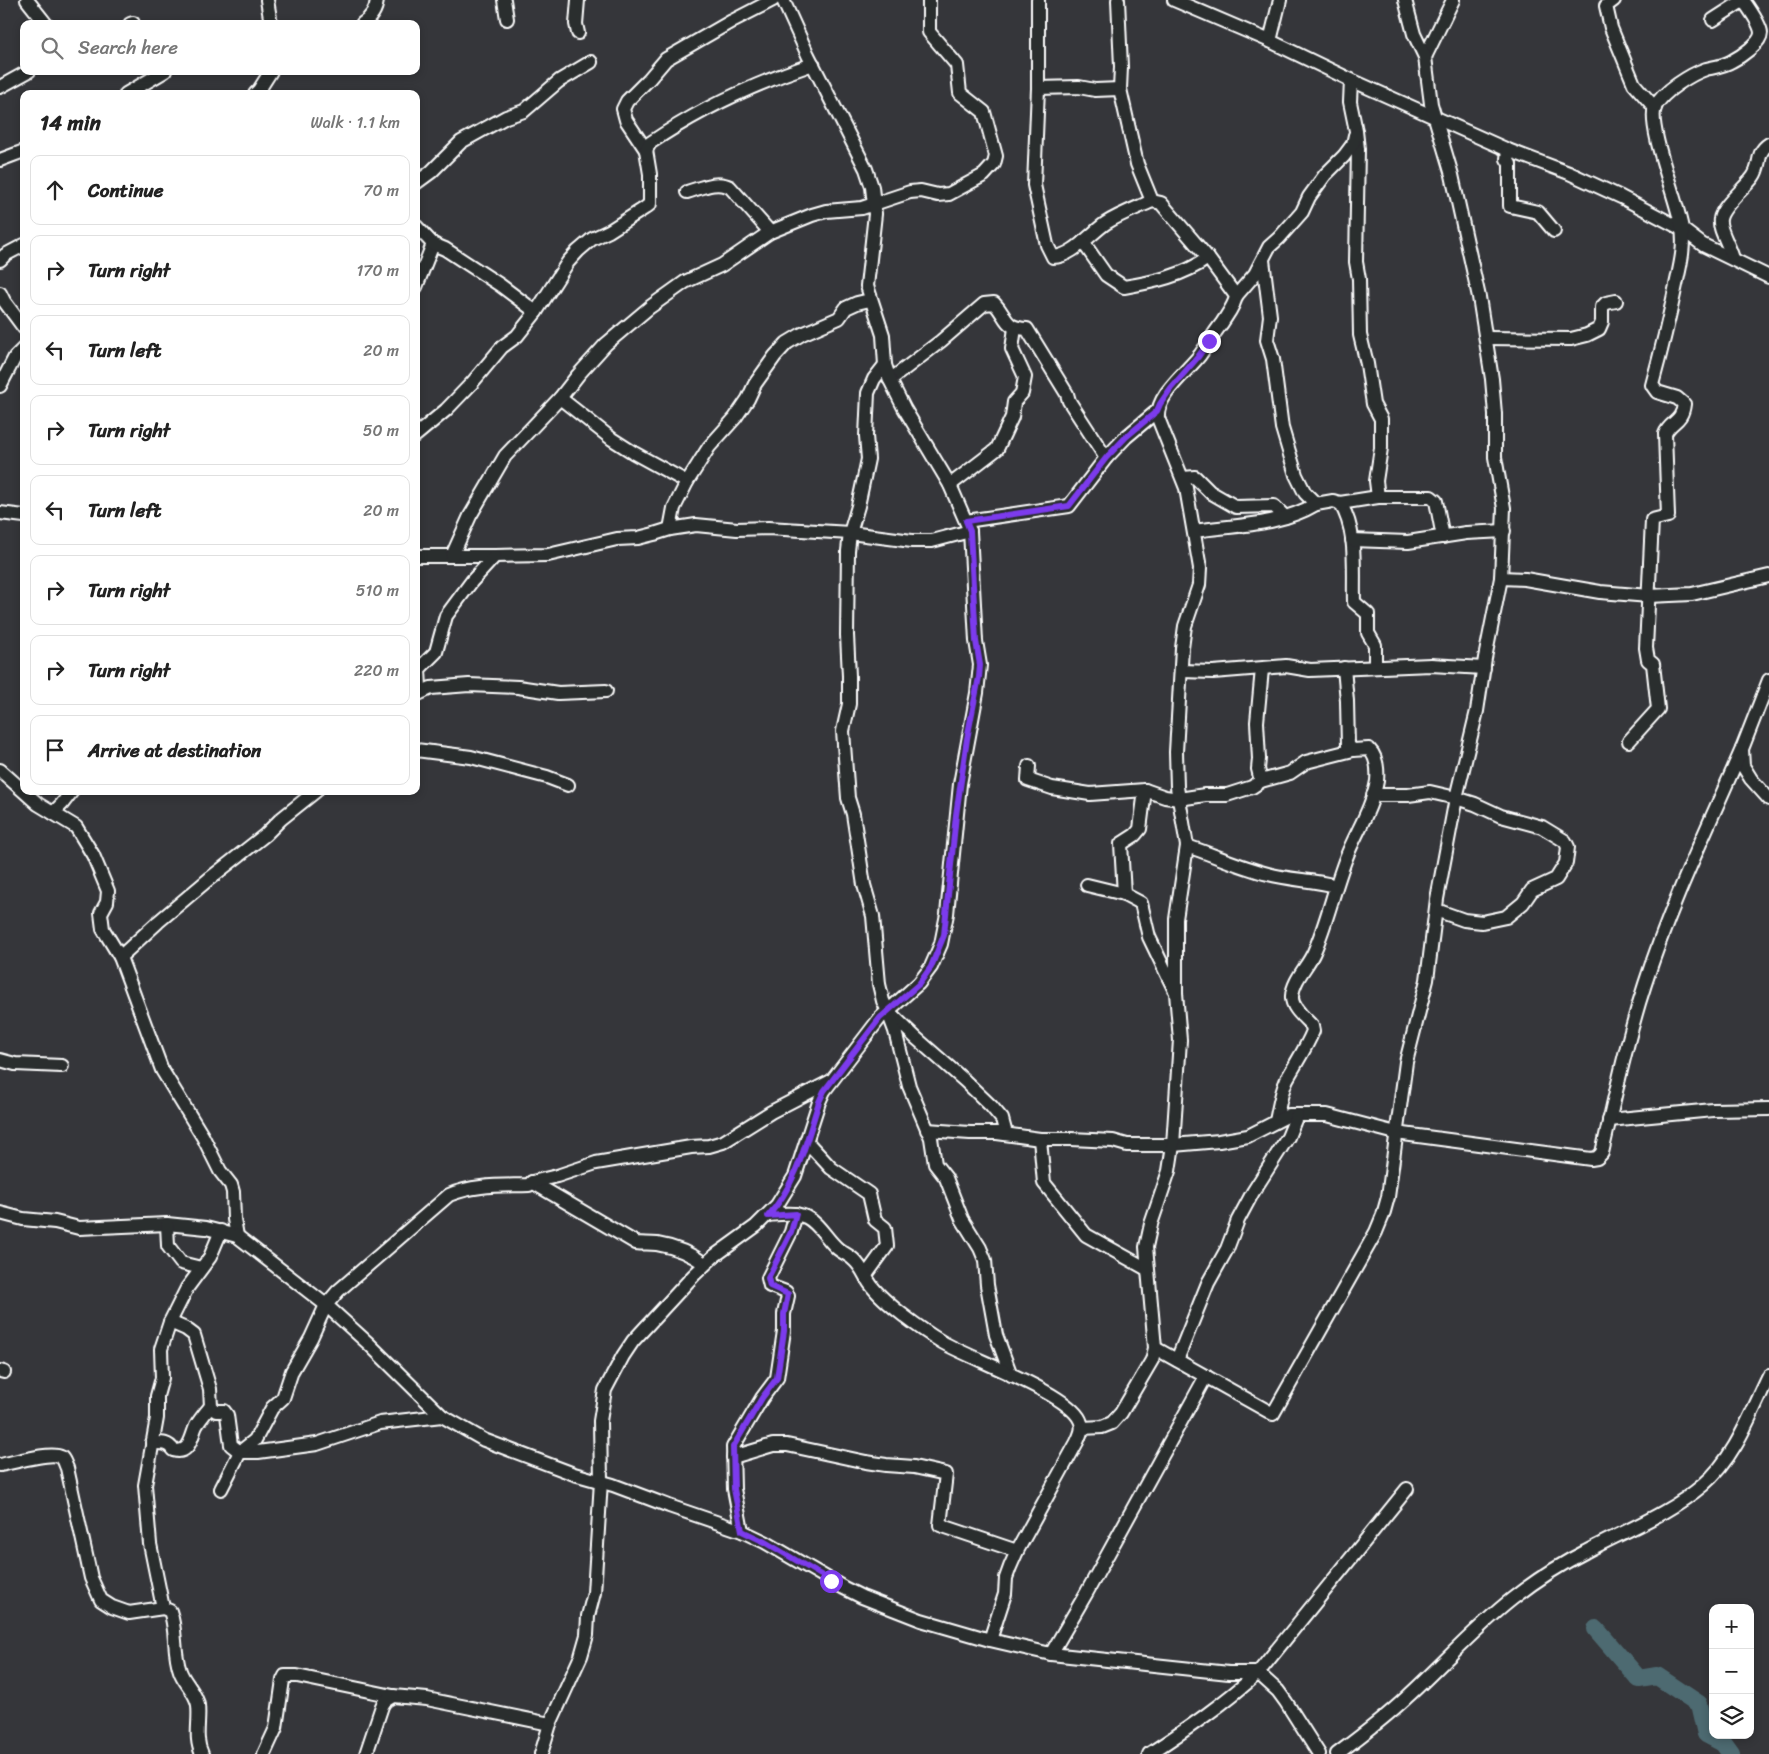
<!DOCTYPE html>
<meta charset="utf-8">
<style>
:root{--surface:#fff;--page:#f6f6f6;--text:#222;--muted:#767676;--line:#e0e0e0}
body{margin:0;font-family:Sriracha,sans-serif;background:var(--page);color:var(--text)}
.controls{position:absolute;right:15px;bottom:15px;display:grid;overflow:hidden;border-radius:10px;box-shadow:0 2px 8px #0003}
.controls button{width:45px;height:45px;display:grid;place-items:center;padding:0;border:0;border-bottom:1px solid var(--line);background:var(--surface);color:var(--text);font:25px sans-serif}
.stop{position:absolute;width:15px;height:15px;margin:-11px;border:4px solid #7c3aed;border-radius:50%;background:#fff}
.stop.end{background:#7c3aed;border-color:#fff;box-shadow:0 1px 5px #0008}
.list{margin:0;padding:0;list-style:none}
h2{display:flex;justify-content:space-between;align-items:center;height:65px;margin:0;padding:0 20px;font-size:21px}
h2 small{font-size:16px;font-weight:400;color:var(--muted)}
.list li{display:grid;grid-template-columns:32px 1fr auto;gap:15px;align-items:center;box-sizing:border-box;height:70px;margin:0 10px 10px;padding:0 10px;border:1px solid var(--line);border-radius:10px}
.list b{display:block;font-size:19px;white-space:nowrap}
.list em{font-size:16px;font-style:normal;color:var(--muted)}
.icon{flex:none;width:28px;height:28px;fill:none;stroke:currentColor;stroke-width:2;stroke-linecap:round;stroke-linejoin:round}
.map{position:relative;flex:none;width:1769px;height:1754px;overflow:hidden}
.search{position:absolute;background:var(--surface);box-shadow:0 2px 8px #0003;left:20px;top:20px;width:400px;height:55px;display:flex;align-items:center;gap:12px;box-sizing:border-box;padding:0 18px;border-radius:10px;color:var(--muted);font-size:19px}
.panel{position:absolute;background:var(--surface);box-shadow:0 2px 8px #0003;left:20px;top:90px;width:400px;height:705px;border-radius:10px}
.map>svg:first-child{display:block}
</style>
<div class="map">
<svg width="1769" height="1754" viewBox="0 0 1769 1754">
<rect width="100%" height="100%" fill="#35363a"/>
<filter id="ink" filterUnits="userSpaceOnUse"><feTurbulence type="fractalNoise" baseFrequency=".02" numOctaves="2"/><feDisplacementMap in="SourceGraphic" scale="10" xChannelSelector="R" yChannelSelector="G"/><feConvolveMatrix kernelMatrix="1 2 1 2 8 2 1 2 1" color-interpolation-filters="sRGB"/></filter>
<g filter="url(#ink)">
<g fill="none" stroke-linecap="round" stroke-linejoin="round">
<!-- river -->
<path stroke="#4e6b71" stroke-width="18" d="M1596 1629 1639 1679 1657 1676 1699 1704 1706 1734 1723 1743 1731 1754"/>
<defs>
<g id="minor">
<path d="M27 0 46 24"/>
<path d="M267 0 271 24"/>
<path d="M504 0 507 19"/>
<path d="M1038 0V88L1034 185 1047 245 1053 257C1072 257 1091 233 1106 223 1120 214 1137 208 1152 201"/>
<path d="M1174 0 1270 41 1351 80 1508 150 1569 173 1621 197 1682 229 1703 245 1769 277"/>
<path d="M1614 0 1606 6 1611 28 1634 84 1655 108"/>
<path d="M1713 20 1744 0"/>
<path d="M130 24 133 23"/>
<path d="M362 24C371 18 376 11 377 0"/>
<path d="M578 33 576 24 578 0"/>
<path d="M1270 41 1280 0"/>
<path d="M1425 57 1453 0"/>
<path d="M1351 80 1350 102 1356 131 1358 149 1356 262 1359 279 1360 335 1367 364 1373 404 1381 419V448L1376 481 1378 497"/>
<path d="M0 87 29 71"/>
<path d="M1038 88 1079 87 1095 90 1120 89"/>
<path d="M126 94 165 71"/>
<path d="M255 94 259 90 271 71"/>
<path d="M646 150 626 120 623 109 627 101 649 79 666 59 732 21 773 0"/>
<path d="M1508 150 1507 159 1510 164V206L1538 212 1554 231"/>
<path d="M0 160 24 151"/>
<path d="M416 183 431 172 461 142 506 117 524 111 559 81 591 62"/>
<path d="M687 192C701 188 716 180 730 187L770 232"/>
<path d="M416 226 433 244 416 287"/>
<path d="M1083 242 1106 275 1124 287C1154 282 1183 276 1208 258"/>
<path d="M433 244 445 249 500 285 536 312"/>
<path d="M1733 259C1731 248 1718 229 1720 219 1722 206 1745 188 1753 177 1762 165 1755 153 1769 144"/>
<path d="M0 260 5 255 24 245"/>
<path d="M1263 260 1270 316 1267 340 1273 359 1282 428 1296 475 1305 493 1316 504 1333 501 1340 503C1358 531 1353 570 1354 602L1368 614V633L1375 645V667"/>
<path d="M0 293 4 301 24 328"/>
<path d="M1236 296 1255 274 1269 247 1279 238 1302 212 1309 197 1325 175 1344 156 1353 144 1355 135"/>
<path d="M1486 338 1571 339 1587 335 1599 329 1602 322V307L1606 303 1616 301"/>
<path d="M885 365 874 379 868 393 866 436 868 459 858 506 850 533 848 551 847 635 849 676V704L843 731 848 798 853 814 864 885 873 916 879 984 883 1001 888 1011 916 1038 965 1081 991 1106 1002 1119 1006 1134"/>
<path d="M890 380 941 341 984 304 994 303C1008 317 1003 328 1027 329L1067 394 1069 401 1106 458"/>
<path d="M0 386 15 357 24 348"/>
<path d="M560 398 612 439 634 453 687 482"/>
<path d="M416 435 446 410 472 383 502 347 517 336 536 312 568 262 578 251 592 239 609 231 645 208 650 204V174L646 150 650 143C700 109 756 83 813 64"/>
<path d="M1183 478 1195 477 1210 492 1236 507 1274 506 1285 517"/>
<path d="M950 485 997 449 1012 417 1014 402 1022 393 1025 377 1012 349 1015 328"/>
<path d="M1340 503 1378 497H1431L1436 501 1443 537"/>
<path d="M0 513 24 516"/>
<path d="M966 521 1069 506 1106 458 1126 437 1157 411"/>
<path d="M670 529 674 508 687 482 709 447 735 418 748 399 755 384 775 356 787 343 802 334 839 318 846 308 857 303 870 300"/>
<path d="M1194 531C1235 525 1279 526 1316 504"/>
<path d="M1352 540 1408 542 1466 533 1504 531"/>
<path d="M416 556H495L548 555 617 539 638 538 654 534 670 529 696 525 737 529 768 528 850 533 912 541H932L970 531"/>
<path d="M452 556 470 516 505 456 560 398 578 375 606 344 650 307 685 282 722 265 770 232 812 215 826 211 862 208 910 192 921 191 938 195 949 194 984 175 994 164 996 156 984 112 960 93 957 65 929 32V0"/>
<path d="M1501 578 1525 579 1600 592 1649 596 1692 594 1769 576"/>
<path d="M1182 671 1213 672 1286 666 1310 670 1431 665 1484 668"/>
<path d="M1769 680 1742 749 1743 766 1751 779 1769 799"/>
<path d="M416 692 420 688 419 669 436 652 446 616 472 581 495 556"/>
<path d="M416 695 431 688 469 685 518 687 558 693 606 691"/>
<path d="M1629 741 1658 709 1653 664 1648 660 1646 648 1652 520 1668 516 1665 434C1670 421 1682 423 1684 404L1677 398 1657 392 1652 385C1661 352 1669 319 1676 285 1680 266 1685 248 1682 229 1678 202 1647 127 1655 107 1662 92 1691 74 1706 69 1715 67 1724 66 1732 61 1740 57 1761 43 1761 33 1761 25 1748 7 1743 0"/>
<path d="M416 750 471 757 547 777 568 785"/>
<path d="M1029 766 1028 780 1052 788 1090 794 1145 790 1165 797 1179 799 1205 795H1227L1252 787 1261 781 1290 773 1306 762 1353 750"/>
<path d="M0 770 38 804 76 827 93 855 108 891 107 902 101 913 103 929 120 957 162 1070 203 1137 220 1171 231 1185 233 1192 234 1219 237 1236"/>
<path d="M1261 781 1258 769 1259 759 1257 722 1262 669"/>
<path d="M1373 795H1408L1430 792 1456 798 1475 804 1501 816 1542 827 1565 841 1568 847 1566 863 1556 879 1532 890 1523 903 1506 917 1482 922 1464 920 1436 910"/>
<path d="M53 813 62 804 72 791"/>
<path d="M1187 846C1214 855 1240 867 1268 874 1290 880 1314 880 1336 886"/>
<path d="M1087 885 1124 894 1141 903 1149 937 1174 989"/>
<path d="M1124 894 1121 844 1135 835 1140 829 1145 790"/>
<path d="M120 957 158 922 209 879 265 835 281 819 316 791"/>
<path d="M889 1015 895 1031 909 1086 931 1138 935 1164 946 1178 962 1219 980 1248 985 1260 987 1285 996 1335 1011 1375"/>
<path d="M0 1060 15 1064 62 1066"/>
<path d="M1609 1120 1713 1110 1769 1109"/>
<path d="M1276 1121C1279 1107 1281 1092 1287 1079 1296 1063 1306 1048 1313 1031L1312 1026C1305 1018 1291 1008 1292 996 1293 980 1308 966 1314 952 1327 922 1334 889 1346 858 1356 832 1372 809 1377 781 1378 770 1377 757 1369 749L1353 750 1348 746 1347 701 1344 668"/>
<path d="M927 1130 970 1133H997L1040 1139H1071L1113 1141 1127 1145H1173L1219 1141 1248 1136 1289 1115H1327L1396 1133 1591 1159 1597 1158 1602 1153C1615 1096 1627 1039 1645 984 1671 903 1708 827 1742 749"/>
<path d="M1040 1139 1044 1183 1086 1235 1147 1269"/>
<path d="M807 1142 831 1168 869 1194 875 1220 885 1228 887 1246 866 1275"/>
<path d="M532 1182 636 1243C643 1244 650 1243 657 1244 675 1247 690 1253 705 1264"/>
<path d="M0 1213 23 1219 55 1222 79 1228 167 1224 206 1228 237 1236 326 1305 369 1344 442 1416 484 1440 574 1474 613 1485 669 1506 742 1531 765 1542 844 1588 862 1597 921 1620 990 1640 1051 1654 1229 1673H1258L1278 1691 1286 1702 1319 1754"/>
<path d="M768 1215C780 1214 794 1212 806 1217 820 1224 826 1239 838 1249 843 1253 849 1255 854 1260 862 1267 865 1277 871 1285 884 1303 922 1330 942 1342 971 1359 1068 1393 1080 1420 1084 1428 1080 1435 1077 1442L1017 1551 1010 1567 1006 1578 1005 1594 990 1640"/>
<path d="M167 1224 168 1246 181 1263 201 1268"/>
<path d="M170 1322 186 1329 194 1335 210 1389 211 1406 216 1411H224L227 1415 231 1445 240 1452H258L317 1444 380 1423 442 1416"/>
<path d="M1155 1348 1273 1414 1376 1232 1383 1215 1388 1197 1406 1062 1427 980 1437 899 1456 798 1477 711 1485 658 1501 578 1504 508 1495 457V414L1492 379 1479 297 1452 175 1431 104 1425 57 1414 34 1405 0"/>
<path d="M1177 1360 1208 1283 1227 1249 1238 1220 1253 1192 1288 1137 1297 1115"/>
<path d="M0 1371 4 1372"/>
<path d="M1082 1428 1102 1427 1112 1423 1121 1413 1152 1360 1155 1348 1146 1247 1151 1224 1169 1171 1173 1145 1180 1040 1176 993V919L1187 846 1177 787 1176 752 1182 648 1185 626 1199 585 1200 568 1186 488 1158 418C1156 395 1186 373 1200 355 1207 345 1214 333 1222 323 1227 315 1235 305 1236 296L1208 258 1161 203 1152 201 1137 164 1120 89 1121 67 1118 0"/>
<path d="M152 1443C161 1443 168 1442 173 1450 190 1455 191 1437 196 1426 200 1419 206 1412 211 1406"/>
<path d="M733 1457 773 1445H787L866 1462 886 1465 914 1467 946 1474 940 1525 1017 1551"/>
<path d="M0 1465C12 1463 51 1451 61 1457 64 1459 65 1464 67 1468L91 1578 101 1600 112 1607 129 1613 163 1608 170 1611C177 1630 173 1652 180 1671 184 1683 196 1692 198 1705 200 1722 194 1738 202 1754"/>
<path d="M221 1489 240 1452 255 1440 272 1408 283 1398 292 1371 311 1338 326 1305 338 1291 449 1195C475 1184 502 1186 529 1185L532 1182 557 1176 596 1163 691 1147 709 1146 723 1142 771 1112 831 1081"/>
<path d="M742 1531 734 1489 733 1447 762 1398 777 1378 784 1331V1314L788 1296 786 1292 770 1286 768 1278 791 1232 796 1214"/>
<path d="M163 1608 150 1544 145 1485 157 1418V1396L162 1378 161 1349 170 1322 187 1288 210 1257 221 1231"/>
<path d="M1051 1654 1087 1592 1206 1376"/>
<path d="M264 1754 276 1728 283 1680 285 1676H297L393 1696 427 1699 550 1724"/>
<path d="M366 1754 382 1706 385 1701 393 1696"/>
<path d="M541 1754 550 1724 581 1656 587 1635 588 1616 594 1593 601 1481 600 1421 605 1390 623 1356 633 1341 694 1275 713 1257 756 1226 777 1205 795 1176 819 1102 824 1091 880 1018 919 983 931 967 941 944 947 914 960 784 977 693 980 665 976 641 970 531 950 485 904 408 890 380 885 365 883 335 867 286 875 214 872 187 866 169 808 55 783 0"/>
<path d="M1149 1754C1187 1729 1224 1704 1258 1673L1407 1489"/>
<path d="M1337 1754C1361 1736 1385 1718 1407 1697 1442 1665 1474 1629 1512 1599 1535 1581 1559 1565 1585 1552 1624 1531 1669 1514 1703 1485 1735 1458 1751 1413 1769 1376"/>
</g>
</defs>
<!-- minor casing -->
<use href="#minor" stroke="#fff" stroke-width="16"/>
<!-- minor -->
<use href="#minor" stroke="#2a2d2e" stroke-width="12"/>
</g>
</g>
<g fill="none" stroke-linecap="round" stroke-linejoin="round" filter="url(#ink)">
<!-- route -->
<path stroke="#7c3aed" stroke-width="6" d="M831 1581 765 1542 742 1531 734 1489 733 1447 762 1398 777 1378 784 1331V1314L788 1294 770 1286 768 1278 791 1232 796 1214 768 1216C797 1184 806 1142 819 1102L824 1091 880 1018 919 984 931 967 944 935 956 815 967 739 979 677 980 665 976 641 970 531 966 521 1069 506 1106 458 1126 437 1157 411 1160 404 1171 388 1198 357 1209 341"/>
</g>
</svg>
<div class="controls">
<button>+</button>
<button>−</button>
<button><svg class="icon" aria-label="layers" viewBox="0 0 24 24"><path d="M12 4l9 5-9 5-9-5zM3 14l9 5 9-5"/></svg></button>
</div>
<div class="stop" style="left:831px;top:1581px"></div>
<div class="stop end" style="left:1209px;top:341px"></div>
<div class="search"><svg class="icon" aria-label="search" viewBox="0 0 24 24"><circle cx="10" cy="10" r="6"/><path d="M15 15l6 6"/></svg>Search here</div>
<section class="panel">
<h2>14 min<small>Walk · 1.1 km</small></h2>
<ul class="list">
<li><svg class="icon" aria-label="ahead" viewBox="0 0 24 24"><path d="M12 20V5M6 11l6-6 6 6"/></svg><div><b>Continue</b></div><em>70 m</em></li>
<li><svg class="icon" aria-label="right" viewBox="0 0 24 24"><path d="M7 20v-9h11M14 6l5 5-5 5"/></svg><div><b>Turn right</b></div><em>170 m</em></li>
<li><svg class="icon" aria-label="left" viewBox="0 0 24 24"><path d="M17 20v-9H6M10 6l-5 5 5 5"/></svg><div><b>Turn left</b></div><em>20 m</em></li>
<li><svg class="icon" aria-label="right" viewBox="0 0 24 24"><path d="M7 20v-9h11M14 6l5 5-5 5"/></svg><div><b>Turn right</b></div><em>50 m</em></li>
<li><svg class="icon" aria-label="left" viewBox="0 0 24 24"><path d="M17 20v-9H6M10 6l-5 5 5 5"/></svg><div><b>Turn left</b></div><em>20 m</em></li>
<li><svg class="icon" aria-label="right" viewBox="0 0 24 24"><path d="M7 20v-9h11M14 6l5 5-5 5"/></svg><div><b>Turn right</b></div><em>510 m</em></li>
<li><svg class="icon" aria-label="right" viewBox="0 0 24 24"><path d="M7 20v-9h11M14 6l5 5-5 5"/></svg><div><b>Turn right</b></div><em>220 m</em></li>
<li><svg class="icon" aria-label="arrive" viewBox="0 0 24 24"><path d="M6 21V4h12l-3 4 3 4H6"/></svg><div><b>Arrive at destination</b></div></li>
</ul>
</section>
</div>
